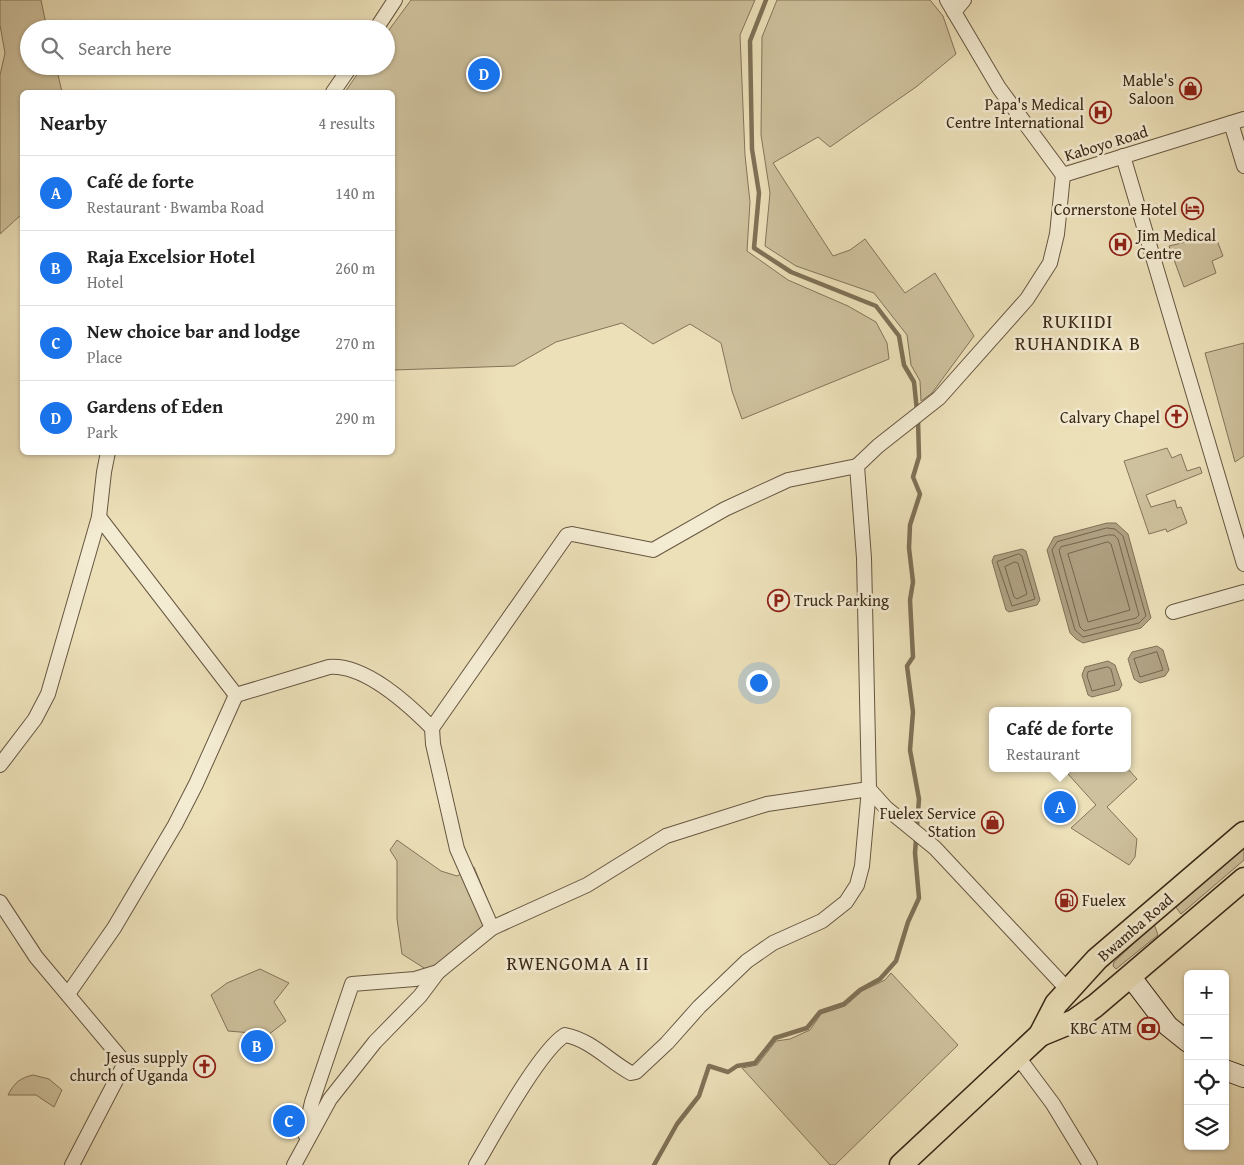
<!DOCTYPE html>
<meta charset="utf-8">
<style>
:root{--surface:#fff;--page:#f2f2f2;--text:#222;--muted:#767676;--line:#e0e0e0;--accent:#1a73e8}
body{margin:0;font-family:"Gentium Book Plus",serif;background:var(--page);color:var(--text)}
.controls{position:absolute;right:15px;bottom:15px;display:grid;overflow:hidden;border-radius:8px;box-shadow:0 1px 4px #0004}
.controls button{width:45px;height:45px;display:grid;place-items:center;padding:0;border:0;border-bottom:1px solid var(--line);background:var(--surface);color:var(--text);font:25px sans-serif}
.you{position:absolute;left:758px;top:682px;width:18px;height:18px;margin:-12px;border:4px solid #fff;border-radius:50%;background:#1a73e8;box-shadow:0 0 0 8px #1a73e833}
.badge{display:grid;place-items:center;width:32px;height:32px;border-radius:50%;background:var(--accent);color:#fff;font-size:16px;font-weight:700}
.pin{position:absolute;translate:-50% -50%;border:2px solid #fff;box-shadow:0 1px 5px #0006}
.popup{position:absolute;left:989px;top:707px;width:142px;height:65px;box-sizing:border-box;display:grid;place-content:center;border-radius:8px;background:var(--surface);filter:drop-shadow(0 1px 4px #0005);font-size:16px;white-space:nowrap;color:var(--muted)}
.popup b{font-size:19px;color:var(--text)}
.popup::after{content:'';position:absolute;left:50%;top:100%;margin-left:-10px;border:10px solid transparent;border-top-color:var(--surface)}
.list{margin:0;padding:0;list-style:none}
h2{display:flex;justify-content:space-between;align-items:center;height:65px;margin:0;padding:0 20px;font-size:21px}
h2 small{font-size:16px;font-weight:400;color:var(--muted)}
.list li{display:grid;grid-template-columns:32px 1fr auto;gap:15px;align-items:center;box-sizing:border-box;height:75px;padding:0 20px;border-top:1px solid var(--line)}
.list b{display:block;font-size:19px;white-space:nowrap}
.list p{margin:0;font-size:16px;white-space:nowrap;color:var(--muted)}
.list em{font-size:16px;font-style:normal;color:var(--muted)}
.icon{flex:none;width:28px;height:28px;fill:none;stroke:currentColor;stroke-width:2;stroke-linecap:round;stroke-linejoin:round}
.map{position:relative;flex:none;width:1244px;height:1165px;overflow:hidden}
.search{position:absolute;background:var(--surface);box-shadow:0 1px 4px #0004;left:20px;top:20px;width:375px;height:55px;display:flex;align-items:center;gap:12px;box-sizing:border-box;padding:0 18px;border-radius:28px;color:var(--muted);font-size:19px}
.panel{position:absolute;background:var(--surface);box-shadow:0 1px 4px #0004;left:20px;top:90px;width:375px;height:365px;border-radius:8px}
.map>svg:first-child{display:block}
</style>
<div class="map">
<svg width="1244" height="1165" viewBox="0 0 1244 1165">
<rect width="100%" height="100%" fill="#ece0b9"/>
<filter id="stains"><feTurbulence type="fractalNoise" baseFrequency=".004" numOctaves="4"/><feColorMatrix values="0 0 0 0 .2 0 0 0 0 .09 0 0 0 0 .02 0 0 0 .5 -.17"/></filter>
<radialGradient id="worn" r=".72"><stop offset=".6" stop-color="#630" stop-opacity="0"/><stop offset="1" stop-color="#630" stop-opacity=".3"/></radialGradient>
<!-- green -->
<g fill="#cec19d" stroke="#84745a">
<path d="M0 0H41L47 29H29V66H56L62 92H22V214L0 234V75L5 53 0 25Z"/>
<path d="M411 0H755L740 35 745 155 750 202 747 251 788 280 848 306 876 322 887 343 889 359 742 419 732 391 721 343 690 324 653 344 622 323 556 342 514 366 393 370 392 92H345L363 66H386V34Z"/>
<path d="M777 0H930L943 16 956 54 916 87 830 147 818 137 773 163 833 256 850 250 865 239 905 293 935 273 974 336 932 393 921 401 920 381 911 365 907 335 874 293 796 266 765 246 770 193 761 135 762 37Z"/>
<path d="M1215 235 1223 256 1212 261 1216 273 1184 287 1169 246Z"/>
<path d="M1244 343V456L1235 462 1205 353Z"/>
<path d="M1167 448 1172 458 1181 454 1187 471 1200 467 1202 473 1146 495 1151 507 1175 500 1177 508 1181 507 1187 523 1167 532 1166 529 1149 534 1124 461Z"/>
<path d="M1075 768H1127L1137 779 1107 807 1137 839 1135 857 1129 865 1071 828 1096 805 1068 774Z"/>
<path d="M397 840 441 871 457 876 474 867 497 923 435 975 402 954 397 919V861L390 850Z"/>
<path d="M1244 847V860L1181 914 1175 906Z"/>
<path d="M1154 924 1158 935 1116 969 1113 966 1114 962Z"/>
<path d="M260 969 289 983 274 1002 286 1021 259 1042 252 1033 228 1031 211 995 227 983Z"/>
<path d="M891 973 958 1045 835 1165H830L742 1068 757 1065 776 1041 790 1039 810 1030 821 1014 845 1006 862 991 885 980Z"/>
<path d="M33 1075 49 1079 62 1090 54 1107 36 1095H8C14 1083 20 1078 33 1075Z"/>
</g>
<!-- water -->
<g fill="#afa182" stroke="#807157">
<path d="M1107 523H1116L1128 534 1151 618 1141 628 1083 643 1076 639 1070 633 1047 550 1054 537Z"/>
<path d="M1022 549 1026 551 1040 600 1037 605 1009 612 1006 610 992 561 994 556Z"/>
<path d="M1157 646 1163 650 1169 670 1165 676 1140 683 1134 679 1128 659 1132 652Z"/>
<path d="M1108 661 1115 665 1122 685 1119 690 1092 697 1088 695 1082 675 1085 667Z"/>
</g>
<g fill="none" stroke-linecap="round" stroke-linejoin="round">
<!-- shore -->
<g stroke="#74644c" stroke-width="1">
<path d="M1107 528 1115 529 1123 536 1146 616 1139 623 1083 637 1075 630 1052 550 1057 542Z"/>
<path d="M1108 535H1114L1118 539 1139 615 1136 618 1084 631 1080 627 1059 550 1061 547Z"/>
<path d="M1108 542 1111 544 1130 610 1088 622 1068 554Z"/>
<path d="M1019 554 1022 556 1035 599 1012 606 997 562Z"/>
<path d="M1015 562 1018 563 1027 594 1017 599 1014 597 1005 567Z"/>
<path d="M1157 652 1163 670 1140 677 1134 659Z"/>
<path d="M1108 667 1111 669 1115 685 1092 691 1087 676 1088 672Z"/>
</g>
<!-- stream -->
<g stroke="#807157" stroke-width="4.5">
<path d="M766 0 750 41 752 149 759 193 754 248 791 272 876 306 899 336 904 365 914 382 917 411"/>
<path d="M654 1165 677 1124 699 1096 709 1066 728 1072 737 1066 755 1063 775 1038 807 1028 820 1012 844 1004 860 990 880 979 896 961 908 922 919 898 915 853 919 799 910 750 913 712 907 666 913 657 910 600 913 582 909 548 910 525 920 494 913 477 919 457 918 419"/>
</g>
<defs>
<g id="street">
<path d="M947 0 999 88 1063 175 1244 119"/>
<path d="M954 12 964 0"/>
<path d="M376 29 395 0"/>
<path d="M333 92 351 66"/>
<path d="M1231 123 1244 166"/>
<path d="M1123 156 1244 564"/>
<path d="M99 517 236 695 329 667C365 664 408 704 432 728L433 744 457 849 492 928"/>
<path d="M1173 612 1244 592"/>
<path d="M432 728 567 535 572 534 653 550 725 509 788 480 857 466"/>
<path d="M0 765 35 719 48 694 99 517 104 472 108 452"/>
<path d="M869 789 886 808 935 848 1068 990"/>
<path d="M0 902 36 957 125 1063 72 1165"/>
<path d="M68 994 114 928 175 825 196 784 236 695"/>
<path d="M1018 1057 1053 1104 1090 1165"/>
<path d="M305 1134 312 1102 352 984 415 979 438 972"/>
<path d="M294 1165 330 1099 375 1042 420 996 438 972 492 928 587 885 666 836 767 804 869 789"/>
<path d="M476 1165C493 1136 540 1050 565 1035 591 1040 609 1061 631 1073L636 1072 667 1043 699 1007 747 961 773 943 822 921 846 902 857 885 862 866 869 789 864 558 857 466 878 446 939 398 1027 299 1050 263 1057 234 1063 175"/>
</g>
<g id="secondary">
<path d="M1130 976 1168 1026 1188 1042"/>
<path d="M1225 1070 1244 1077"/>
</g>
<g id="primary">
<path d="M1040 1035 1074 1021 1095 1006 1244 879"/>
<path d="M901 1165 1040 1035 1056 1004 1097 959 1244 833"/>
</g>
</defs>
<!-- street casing -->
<use href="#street" stroke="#665640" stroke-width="16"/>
<!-- secondary casing -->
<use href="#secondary" stroke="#392817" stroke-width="22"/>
<!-- primary casing -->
<use href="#primary" stroke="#392817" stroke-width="25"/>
<!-- street -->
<use href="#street" stroke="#f3ebd2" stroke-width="14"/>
<!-- secondary -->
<use href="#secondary" stroke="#f3ebd2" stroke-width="20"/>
<!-- primary -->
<use href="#primary" stroke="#ece0b9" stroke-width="22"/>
</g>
<!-- icons -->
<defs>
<symbol id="shop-ring" viewBox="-11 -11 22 22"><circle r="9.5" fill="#f3ebd2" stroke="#8f2418" stroke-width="1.5"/><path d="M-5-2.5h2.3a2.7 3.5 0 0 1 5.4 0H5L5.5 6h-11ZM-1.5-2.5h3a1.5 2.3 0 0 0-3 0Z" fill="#8f2418"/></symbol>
<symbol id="hospital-ring" viewBox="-11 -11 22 22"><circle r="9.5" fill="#f3ebd2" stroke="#8f2418" stroke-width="1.5"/><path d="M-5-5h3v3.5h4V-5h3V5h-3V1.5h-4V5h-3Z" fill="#8f2418"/></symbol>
<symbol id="hotel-ring" viewBox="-11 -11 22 22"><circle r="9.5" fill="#f3ebd2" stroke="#8f2418" stroke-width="1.5"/><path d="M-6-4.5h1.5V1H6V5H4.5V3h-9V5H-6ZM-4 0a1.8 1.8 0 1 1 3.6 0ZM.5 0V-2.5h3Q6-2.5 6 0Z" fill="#8f2418"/></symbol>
<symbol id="church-ring" viewBox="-11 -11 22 22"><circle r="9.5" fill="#f3ebd2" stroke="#8f2418" stroke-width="1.5"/><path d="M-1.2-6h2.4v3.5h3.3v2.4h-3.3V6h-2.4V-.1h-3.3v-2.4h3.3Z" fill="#8f2418"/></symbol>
<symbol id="parking-ring" viewBox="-11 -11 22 22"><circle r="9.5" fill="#f3ebd2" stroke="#8f2418" stroke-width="1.5"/><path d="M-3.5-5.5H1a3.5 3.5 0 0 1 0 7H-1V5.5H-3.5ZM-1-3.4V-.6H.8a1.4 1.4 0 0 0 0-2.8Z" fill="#8f2418"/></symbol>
<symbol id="fuel-ring" viewBox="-11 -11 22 22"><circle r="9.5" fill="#f3ebd2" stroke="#8f2418" stroke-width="1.5"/><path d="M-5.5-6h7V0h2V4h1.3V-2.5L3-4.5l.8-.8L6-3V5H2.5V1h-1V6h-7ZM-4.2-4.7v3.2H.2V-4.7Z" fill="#8f2418"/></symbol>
<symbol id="bank-ring" viewBox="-11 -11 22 22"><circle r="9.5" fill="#f3ebd2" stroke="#8f2418" stroke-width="1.5"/><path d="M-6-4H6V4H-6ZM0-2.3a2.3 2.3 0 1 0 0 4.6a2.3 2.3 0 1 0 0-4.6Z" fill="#8f2418"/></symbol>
</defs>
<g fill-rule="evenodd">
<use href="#shop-ring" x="1178" y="76" width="25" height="25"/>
<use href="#hospital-ring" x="1088" y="100" width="25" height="25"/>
<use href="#hotel-ring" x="1180" y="196" width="25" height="25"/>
<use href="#hospital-ring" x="1108" y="232" width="25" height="25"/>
<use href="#church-ring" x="1164" y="404" width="25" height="25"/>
<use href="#parking-ring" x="766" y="588" width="25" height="25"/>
<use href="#shop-ring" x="980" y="810" width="25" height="25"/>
<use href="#fuel-ring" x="1054" y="888" width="25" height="25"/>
<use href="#bank-ring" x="1136" y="1016" width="25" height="25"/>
<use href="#church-ring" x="192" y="1054" width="25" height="25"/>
</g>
<g text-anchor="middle" stroke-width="5" stroke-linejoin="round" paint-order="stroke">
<!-- poi labels -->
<g font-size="16" fill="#392817" stroke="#f3ebd2" text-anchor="end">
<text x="1174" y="86">Mable's<tspan x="1174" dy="18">Saloon</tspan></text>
<text x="1084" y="110">Papa's Medical<tspan x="1084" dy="18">Centre International</tspan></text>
<text x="1177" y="215">Cornerstone Hotel</text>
<text x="1137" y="241" text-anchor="start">Jim Medical<tspan x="1137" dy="18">Centre</tspan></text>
<text x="1160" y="423">Calvary Chapel</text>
<text x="794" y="606" text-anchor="start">Truck Parking</text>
<text x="976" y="819">Fuelex Service<tspan x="976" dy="18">Station</tspan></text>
<text x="1082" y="906" text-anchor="start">Fuelex</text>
<text x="1132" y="1034">KBC ATM</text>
<text x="188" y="1063">Jesus supply<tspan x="188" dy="18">church of Uganda</tspan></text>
</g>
<!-- street labels -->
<g font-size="16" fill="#392817" stroke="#f3ebd2">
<text transform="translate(1106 143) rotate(-17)" y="6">Kaboyo Road</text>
<text transform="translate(1135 927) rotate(-41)" y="6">Bwamba Road</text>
</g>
<!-- quarter labels -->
<g font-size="19" letter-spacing="1" fill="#392817" stroke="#f3ebd2">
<text x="1078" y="328">RUKIIDI<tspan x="1078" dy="22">RUHANDIKA B</tspan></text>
<text x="578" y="970">RWENGOMA A II</text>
</g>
</g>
<rect width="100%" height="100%" filter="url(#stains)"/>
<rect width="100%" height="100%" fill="url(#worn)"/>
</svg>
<div class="controls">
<button>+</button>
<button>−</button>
<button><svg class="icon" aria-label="locate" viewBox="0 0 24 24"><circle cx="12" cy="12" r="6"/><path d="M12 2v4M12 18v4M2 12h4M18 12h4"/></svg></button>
<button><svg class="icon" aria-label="layers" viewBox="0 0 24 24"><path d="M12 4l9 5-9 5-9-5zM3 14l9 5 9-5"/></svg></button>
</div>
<div class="you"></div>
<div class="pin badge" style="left:1060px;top:807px">A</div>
<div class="popup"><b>Café de forte</b>Restaurant</div>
<div class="pin badge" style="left:257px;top:1046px">B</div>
<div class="pin badge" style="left:289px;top:1121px">C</div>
<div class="pin badge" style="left:484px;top:74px">D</div>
<div class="search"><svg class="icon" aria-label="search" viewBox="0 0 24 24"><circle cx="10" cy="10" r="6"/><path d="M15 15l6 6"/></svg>Search here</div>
<section class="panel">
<h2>Nearby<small>4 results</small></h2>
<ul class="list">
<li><span class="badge">A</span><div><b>Café de forte</b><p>Restaurant · Bwamba Road</p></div><em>140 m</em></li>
<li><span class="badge">B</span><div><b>Raja Excelsior Hotel</b><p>Hotel</p></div><em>260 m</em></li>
<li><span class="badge">C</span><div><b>New choice bar and lodge</b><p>Place</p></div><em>270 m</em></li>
<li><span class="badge">D</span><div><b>Gardens of Eden</b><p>Park</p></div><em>290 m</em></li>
</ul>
</section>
</div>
